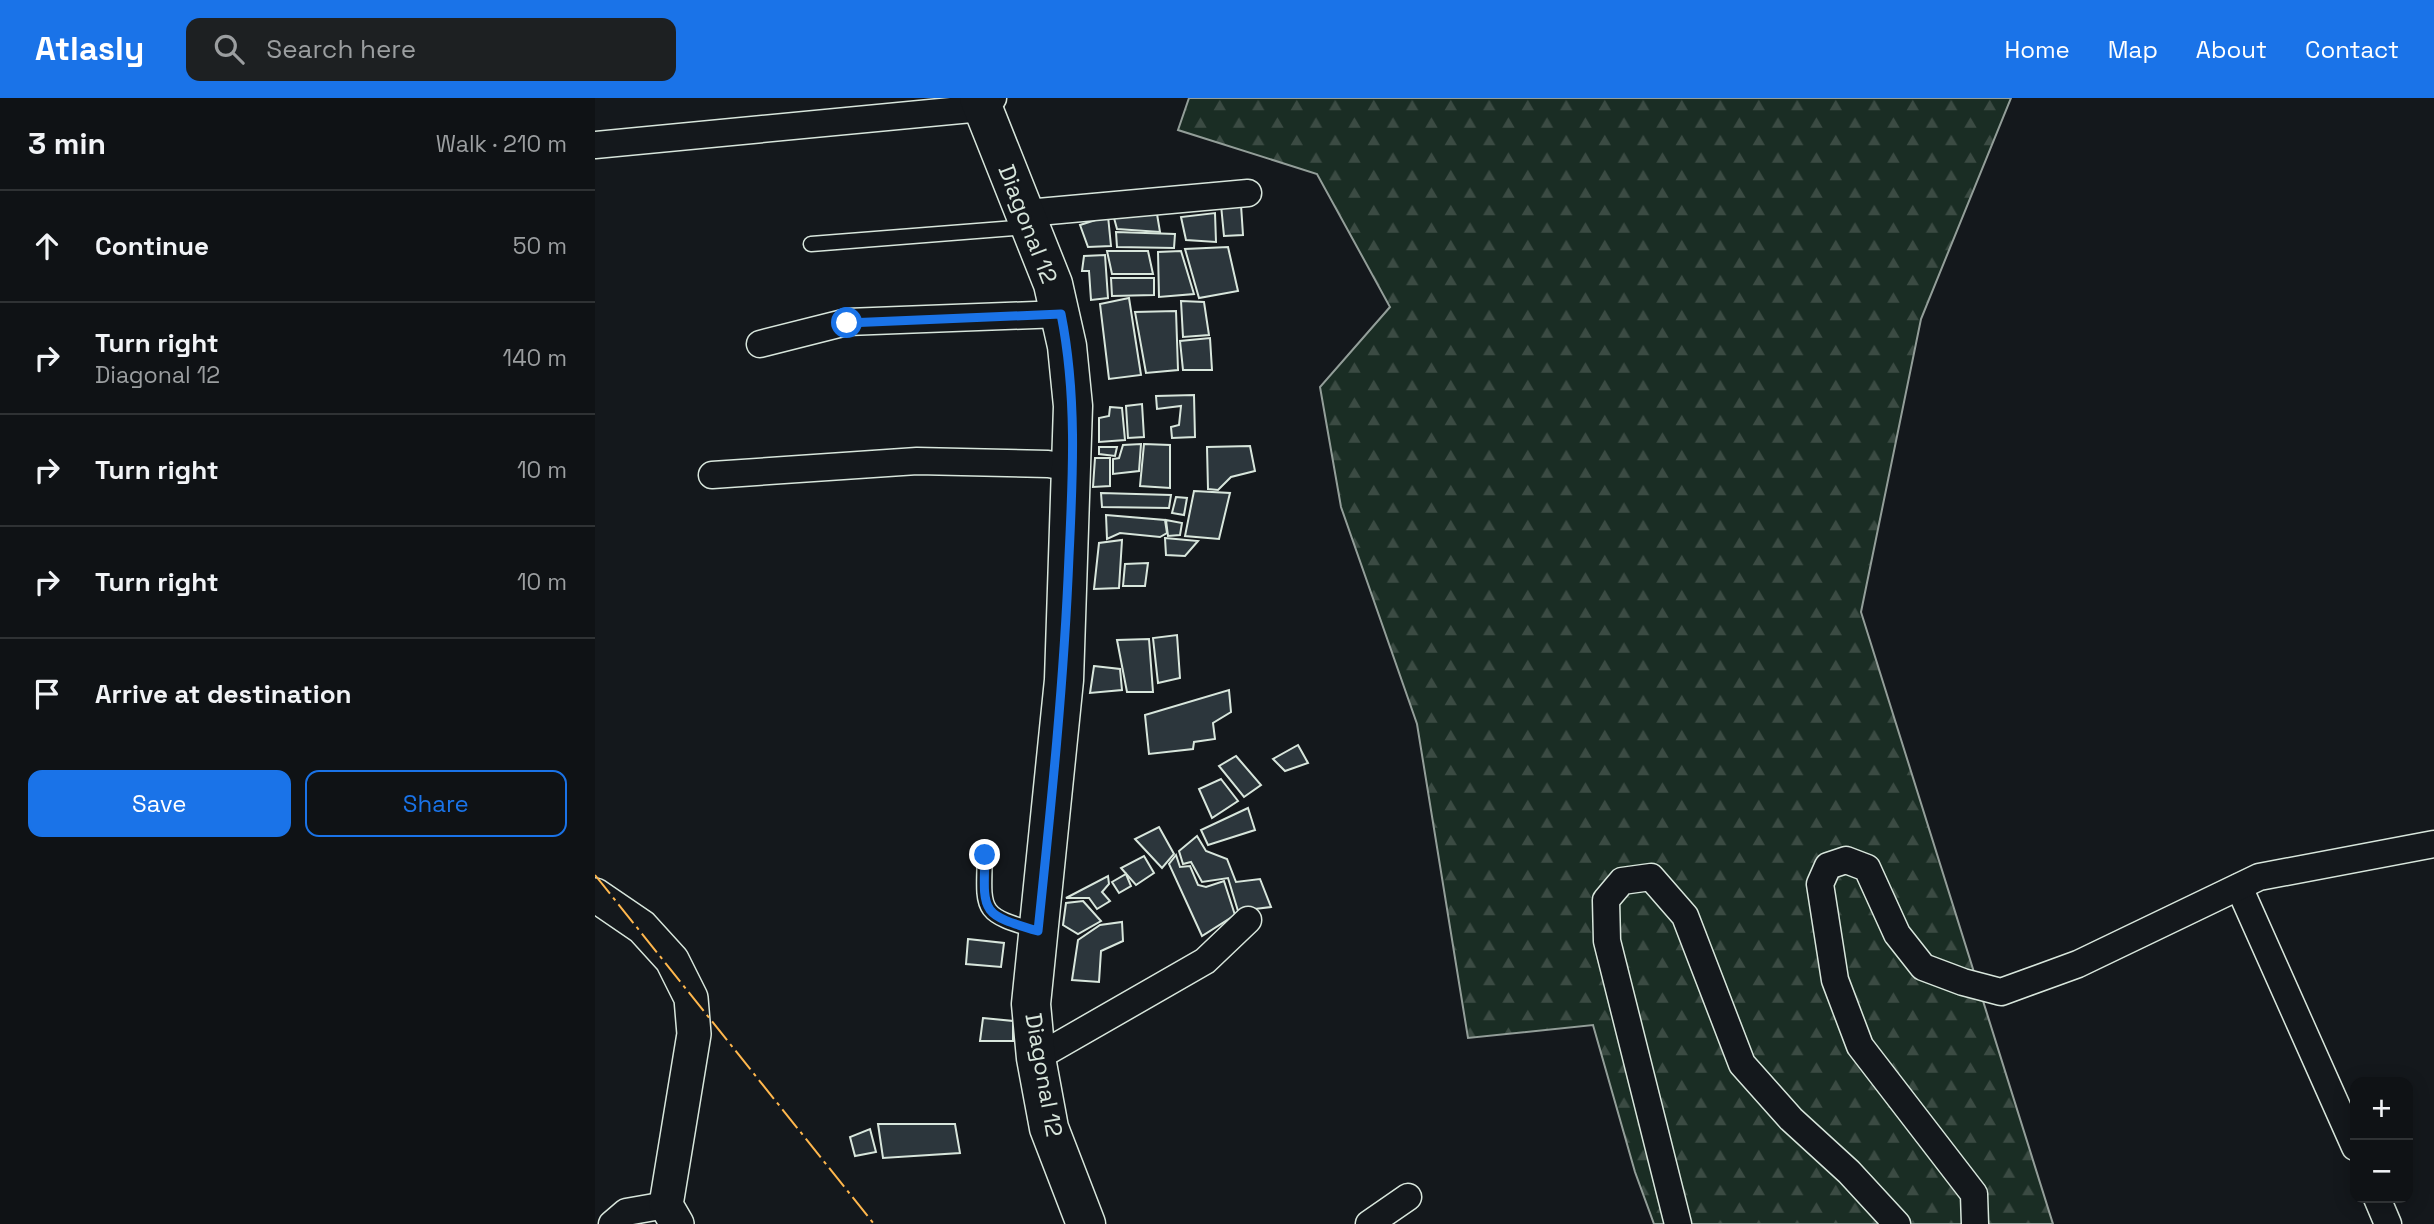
<!DOCTYPE html>
<meta charset="utf-8">
<style>
:root{--surface:#0f1215;--page:#1d2022;--text:#f1f3f6;--muted:#9b9ea0;--line:#2f3234;--accent:#1a73e8}
body{margin:0;font-family:"Space Grotesk",sans-serif;background:var(--page);color:var(--text)}
.controls{position:absolute;right:21px;bottom:21px;display:grid;overflow:hidden;border-radius:14px;box-shadow:0 4px 18px #0003}
.controls button{width:63px;height:63px;display:grid;place-items:center;padding:0;border:0;border-bottom:2px solid var(--line);background:var(--surface);color:var(--text);font:35px sans-serif}
.stop{position:absolute;width:21px;height:21px;margin:-16px;border:5px solid #1a73e8;border-radius:50%;background:#fff}
.stop.end{background:#1a73e8;border-color:#fff;box-shadow:0 2px 7px #0008}
.list{margin:0;padding:0;list-style:none}
h2{display:flex;justify-content:space-between;align-items:center;height:91px;margin:0;padding:0 28px;font-size:30px}
h2 small{font-size:23px;font-weight:400;color:var(--muted)}
.list li{display:grid;grid-template-columns:46px 1fr auto;gap:21px;align-items:center;box-sizing:border-box;height:112px;padding:0 28px;border-top:2px solid var(--line)}
.list b{display:block;font-size:26px;white-space:nowrap}
.list p{margin:0;font-size:23px;white-space:nowrap;color:var(--muted)}
.list em{font-size:23px;font-style:normal;color:var(--muted)}
.actions{display:flex;gap:14px;padding:21px 28px}
.actions a{flex:1;padding:16px 0;border:2px solid var(--accent);border-radius:14px;text-align:center;font-size:24px;color:var(--accent)}
.actions .main{background:var(--accent);color:#fff}
.icon{flex:none;width:38px;height:38px;fill:none;stroke:currentColor;stroke-width:2;stroke-linecap:round;stroke-linejoin:round}
.map{position:relative;flex:none;width:1839px;height:1126px;overflow:hidden}
header{display:flex;align-items:center;gap:42px;box-sizing:border-box;height:98px;padding:0 35px;background:var(--accent);color:#fff}
header strong{font-size:33px}
nav{display:flex;gap:38px;margin-inline-start:auto;font-size:24px}
.search{width:490px;height:63px;background:var(--page);display:flex;align-items:center;gap:18px;box-sizing:border-box;padding:0 24px;border-radius:14px;color:var(--muted);font-size:26px}
main{display:flex}
aside{flex:1;background:var(--surface)}
.map>svg:first-child{display:block}
</style>
<header>
<strong>Atlasly</strong>
<div class="search"><svg class="icon" aria-label="search" viewBox="0 0 24 24"><circle cx="10" cy="10" r="6"/><path d="M15 15l6 6"/></svg>Search here</div>
<nav><a>Home</a><a>Map</a><a>About</a><a>Contact</a></nav>
</header>
<main>
<aside>
<h2>3 min<small>Walk · 210 m</small></h2>
<ul class="list">
<li><svg class="icon" aria-label="ahead" viewBox="0 0 24 24"><path d="M12 20V5M6 11l6-6 6 6"/></svg><div><b>Continue</b></div><em>50 m</em></li>
<li><svg class="icon" aria-label="right" viewBox="0 0 24 24"><path d="M7 20v-9h11M14 6l5 5-5 5"/></svg><div><b>Turn right</b><p>Diagonal 12</p></div><em>140 m</em></li>
<li><svg class="icon" aria-label="right" viewBox="0 0 24 24"><path d="M7 20v-9h11M14 6l5 5-5 5"/></svg><div><b>Turn right</b></div><em>10 m</em></li>
<li><svg class="icon" aria-label="right" viewBox="0 0 24 24"><path d="M7 20v-9h11M14 6l5 5-5 5"/></svg><div><b>Turn right</b></div><em>10 m</em></li>
<li><svg class="icon" aria-label="arrive" viewBox="0 0 24 24"><path d="M6 21V4h12l-3 4 3 4H6"/></svg><div><b>Arrive at destination</b></div></li>
</ul>
<div class="actions"><a class="main">Save</a><a>Share</a></div>
</aside>
<div class="map">
<svg width="1839" height="1126" viewBox="0 0 1839 1126">
<defs>
<pattern id="forest-firs" width="22" height="20" patternUnits="userSpaceOnUse" patternTransform="scale(1.75)"><rect width="22" height="20" fill="#1a2d24"/><path d="M5 1l3.5 6h-7zM16 11l3.5 6h-7z" fill="#3b4b43"/></pattern>
</defs>
<rect width="100%" height="100%" fill="#14181c"/>
<!-- forest -->
<path fill="url(#forest-firs)" stroke="#939e99" stroke-width="2" d="M594 0H1416L1326 221 1266 514 1458 1126H1059L1040 1074 998 927 873 940 822 626 746 409 725 289 795 209 722 76 583 32Z"/>
<!-- building -->
<g fill="#2c363c" stroke="#d8e6dc" stroke-width="2">
<path d="M626 107H646L648 137 629 138Z"/>
<path d="M620 115 621 144 591 142 586 119Z"/>
<path d="M562 116 565 134 522 131 519 120Z"/>
<path d="M513 118 516 148 493 149 485 127Z"/>
<path d="M521 134 580 136 579 150 522 149Z"/>
<path d="M633 149 643 193 604 200 590 151Z"/>
<path d="M512 153H553L558 176H517Z"/>
<path d="M586 153 599 196 564 199 563 154Z"/>
<path d="M510 157 513 200 496 202 494 173H487L489 158Z"/>
<path d="M516 180H559V197L517 198Z"/>
<path d="M534 200 546 277 514 281 505 206Z"/>
<path d="M586 203 609 204 614 237 588 239Z"/>
<path d="M581 213 583 272 551 275 540 214Z"/>
<path d="M615 240 617 272H588L585 243Z"/>
<path d="M599 297 600 339 577 340 576 329 584 327 586 308 562 311 561 298Z"/>
<path d="M547 306 549 339 533 340 531 308Z"/>
<path d="M515 309 527 310 530 342 504 344V320L514 318Z"/>
<path d="M546 346 544 373 518 376V361L524 360 528 347Z"/>
<path d="M549 346 575 347V390L545 388Z"/>
<path d="M655 348 660 373 636 379 623 392 613 391 612 349Z"/>
<path d="M504 349H522L520 358 504 356Z"/>
<path d="M500 360H515V388L498 389Z"/>
<path d="M599 393 635 395 624 441 590 438Z"/>
<path d="M506 395 576 397 574 410 507 409Z"/>
<path d="M581 399 592 400 589 417 577 415Z"/>
<path d="M511 417 570 422 572 435 565 439 525 435 512 441Z"/>
<path d="M571 422 587 425 585 437 573 438Z"/>
<path d="M570 440 603 443 590 458 571 457Z"/>
<path d="M527 442 524 490 499 491 504 445Z"/>
<path d="M553 465 550 488H528L530 466Z"/>
<path d="M582 537 585 580 563 585 558 540Z"/>
<path d="M554 541 558 594H532L522 542Z"/>
<path d="M499 568 525 571 527 592 495 595Z"/>
<path d="M634 592 636 614 618 625 620 641 599 644 598 651 554 656 550 617Z"/>
<path d="M703 647 713 665 690 673 678 661Z"/>
<path d="M641 658 666 687 649 699 624 668Z"/>
<path d="M626 681 643 703 617 720 604 691Z"/>
<path d="M653 710 660 732 613 747 606 732Z"/>
<path d="M564 729 579 756 567 770 540 741Z"/>
<path d="M602 738 611 753 632 761 641 784 665 781 676 809 643 813 633 780 607 784 596 764 588 766 584 753Z"/>
<path d="M581 757 585 769 595 768 603 787 611 789 629 783 640 817 607 838 574 766Z"/>
<path d="M549 758 559 775 541 787 526 770Z"/>
<path d="M531 776 536 788 524 795 517 784Z"/>
<path d="M513 778 514 786 507 794 515 803 502 811 494 800H471Z"/>
<path d="M488 803 506 823 483 836 468 827 471 805Z"/>
<path d="M527 824 528 843 506 853 504 884 477 882 483 842 505 827Z"/>
<path d="M373 841 409 845 406 869 371 866Z"/>
<path d="M388 920 418 923V943H385Z"/>
<path d="M283 1026H360L365 1055 288 1060Z"/>
<path d="M275 1031 281 1054 260 1058 255 1039Z"/>
</g>
<g fill="none" stroke-linecap="round" stroke-linejoin="round">
<defs>
<g id="service">
<path d="M216 146 432 129"/>
<path d="M390 757C388 815 385 816 442 833"/>
</g>
<g id="minor">
<path d="M0 47 387 10 398 0"/>
<path d="M432 115 653 95"/>
<path d="M165 246 252 224 466 216"/>
<path d="M117 377 322 363 453 366 478 370"/>
<path d="M1644 789 1760 1049"/>
<path d="M441 960 610 863 653 822"/>
<path d="M1782 1100 1793 1126"/>
<path d="M17 1126 31 1114 71 1107"/>
<path d="M774 1126 813 1099"/>
<path d="M1083 1126 1012 843 1011 802 1027 783 1056 779 1090 818 1147 966 1196 1021 1254 1074 1302 1126"/>
<path d="M1380 1126 1379 1096 1265 948 1240 882 1225 786 1233 768 1251 762 1272 770 1302 836 1328 869 1368 884 1406 894 1483 866 1664 779 1839 746"/>
</g>
<path id="tertiary" d="M0 797 47 829 77 862 96 900 99 936 71 1107 82 1126"/>
<path id="secondary" d="M384 0 458 186 472 248 478 308 469 582 436 906 441 960 454 1030 491 1126"/>
</defs>
<!-- service casing -->
<use href="#service" stroke="#d8e6dc" stroke-width="17"/>
<!-- minor casing -->
<use href="#minor" stroke="#d8e6dc" stroke-width="29"/>
<!-- tertiary casing -->
<use href="#tertiary" stroke="#d8e6dc" stroke-width="36"/>
<!-- secondary casing -->
<use href="#secondary" stroke="#d8e6dc" stroke-width="41"/>
<!-- service -->
<use href="#service" stroke="#14181c" stroke-width="14"/>
<!-- minor -->
<use href="#minor" stroke="#14181c" stroke-width="26"/>
<!-- tertiary -->
<use href="#tertiary" stroke="#14181c" stroke-width="33"/>
<!-- secondary -->
<use href="#secondary" stroke="#14181c" stroke-width="38"/>
<!-- power -->
<path stroke="#ffb74d" stroke-width="2" stroke-dasharray="24 5 3.5 5" stroke-linecap="butt" d="M0 777 279 1126"/>
</g>
<g fill="none" stroke-linecap="round" stroke-linejoin="round">
<!-- route -->
<path stroke="#1a73e8" stroke-width="9" d="M252 225 466 216C482 296 478 377 474 458 469 584 456 708 443 833 386 816 388 816 390 757"/>
</g>
<g text-anchor="middle" stroke-width="5" stroke-linejoin="round" paint-order="stroke">
<!-- street labels -->
<g font-size="23" fill="#d8e6dc" stroke="#14181c">
<text transform="translate(433 126) rotate(69)" y="8">Diagonal 12</text>
<text transform="translate(449 977) rotate(80)" y="8">Diagonal 12</text>
</g>
</g>
</svg>
<div class="controls">
<button>+</button>
<button>−</button>
</div>
<div class="stop" style="left:252px;top:225px"></div>
<div class="stop end" style="left:390px;top:757px"></div>
</div>
</main>
